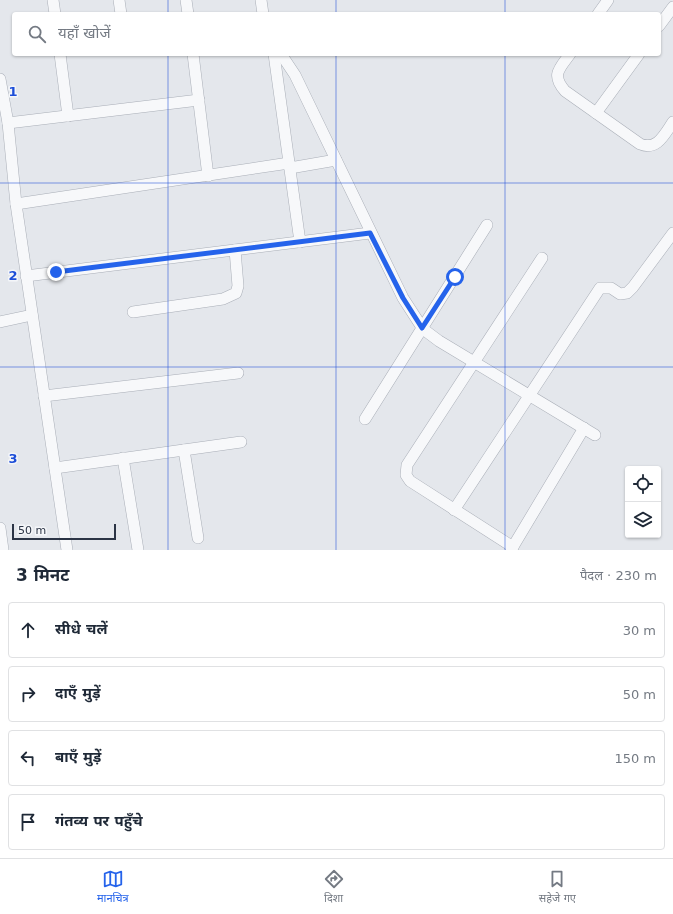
<!DOCTYPE html>
<html lang="hi">
<meta charset="utf-8">
<style>
:root{--surface:#fff;--page:#f2f2f3;--text:#1f2937;--muted:#747a83;--line:#e0e1e3;--accent:#2563eb}
body{margin:0;font-family:"DejaVu Sans","Noto Sans Devanagari",sans-serif;background:var(--page);color:var(--text)}
.controls{position:absolute;right:12px;bottom:12px;display:grid;overflow:hidden;border-radius:4px;box-shadow:0 1px 3px #0004}
.controls button{width:36px;height:36px;display:grid;place-items:center;padding:0;border:0;border-bottom:1px solid var(--line);background:var(--surface);color:var(--text);font:20px sans-serif}
.scale{position:absolute;left:12px;bottom:10px;width:104px;box-sizing:border-box;padding-left:4px;border:2px solid #2b3445;border-top:0;font-size:11px;line-height:14px;white-space:nowrap;color:#2b3445;-webkit-text-stroke:3px #f4f6f9;paint-order:stroke}
.stop{position:absolute;width:12px;height:12px;margin:-9px;border:3px solid #2563eb;border-radius:50%;background:#fff}
.stop.end{background:#2563eb;border-color:#fff;box-shadow:0 1px 4px #0008}
.list{margin:0;padding:0;list-style:none}
h2{display:flex;justify-content:space-between;align-items:center;height:52px;margin:0;padding:0 16px;font-size:17px}
h2 small{font-size:13px;font-weight:400;color:var(--muted)}
.list li{display:grid;grid-template-columns:26px 1fr auto;gap:12px;align-items:center;box-sizing:border-box;height:56px;margin:0 8px 8px;padding:0 8px;border:1px solid var(--line);border-radius:4px}
.list b{display:block;font-size:15px;white-space:nowrap}
.list em{font-size:13px;font-style:normal;color:var(--muted)}
.icon{flex:none;width:22px;height:22px;fill:none;stroke:currentColor;stroke-width:2;stroke-linecap:round;stroke-linejoin:round}
.map{position:relative;flex:none;width:673px;height:550px;overflow:hidden}
.search{position:absolute;background:var(--surface);box-shadow:0 1px 3px #0004;left:12px;right:12px;top:12px;height:44px;display:flex;align-items:center;gap:10px;box-sizing:border-box;padding:0 14px;border-radius:4px;color:var(--muted);font-size:15px}
.sheet{height:308px;background:var(--surface)}
nav{display:flex;justify-content:space-around;align-items:center;box-sizing:border-box;height:56px;border-top:1px solid var(--line);background:var(--surface);font-size:11px;color:var(--muted)}
nav a{display:grid;justify-items:center;gap:2px}
nav .on{color:var(--accent)}
.map>svg:first-child{display:block}
</style>
<div class="map">
<svg width="673" height="550" viewBox="0 0 673 550">
<rect width="100%" height="100%" fill="#e4e7ec"/>
<g fill="none" stroke-linecap="round" stroke-linejoin="round">
<defs>
<g id="minor">
<path d="M53 0 55 14"/>
<path d="M119 0 121 14"/>
<path d="M186 0 188 14"/>
<path d="M261 0 263 14"/>
<path d="M598 14 608 0"/>
<path d="M659 26 673 7"/>
<path d="M60 54 68 116"/>
<path d="M193 54 208 176"/>
<path d="M274 54 300 242"/>
<path d="M281 54 295 75 403 298 423 329 439 341 595 435"/>
<path d="M570 54C559 69 551 75 565 91L640 144C657 151 664 135 673 122"/>
<path d="M0 79 8 123 16 204 67 550"/>
<path d="M596 113 639 54"/>
<path d="M8 123 199 100"/>
<path d="M290 168 336 160"/>
<path d="M16 204 289 163"/>
<path d="M26 276 370 233"/>
<path d="M133 312 223 299 236 293 238 286 235 250"/>
<path d="M0 322 32 315"/>
<path d="M44 396 238 373"/>
<path d="M365 419 487 225"/>
<path d="M184 450 198 538"/>
<path d="M123 458 138 550"/>
<path d="M55 468 241 442"/>
<path d="M454 510 600 288H611L620 294 627 293 633 287 673 233"/>
<path d="M0 528 3 550"/>
<path d="M513 547 410 481 406 475 407 465 542 258"/>
<path d="M511 550 584 428"/>
</g>
</defs>
<!-- minor casing -->
<use href="#minor" stroke="#a9aeb7" stroke-width="12"/>
<!-- minor -->
<use href="#minor" stroke="#f7f8fa" stroke-width="11"/>
</g>
<g fill="none" stroke-linecap="round" stroke-linejoin="round">
<!-- route -->
<path stroke="#2563eb" stroke-width="5" d="M56 272 370 233 403 298 422 328 455 277"/>
</g>
<!-- grid -->
<path fill="none" stroke="#1d4ed8" stroke-width="1" stroke-opacity="0.55" d="M168 0V14M336 0V14M505 0V14M168 54V550M336 54V550M505 54V550M0 183H673M0 367H673"/>
<g font-size="13" text-anchor="middle" font-weight="bold" fill="#1d4ed8" stroke="#f4f6f9" stroke-width="3" stroke-linejoin="round" paint-order="stroke">
<text x="13" y="96">1</text>
<text x="13" y="280">2</text>
<text x="13" y="463">3</text>
</g>
</svg>
<div class="controls">
<button><svg class="icon" aria-label="locate" viewBox="0 0 24 24"><circle cx="12" cy="12" r="6"/><path d="M12 2v4M12 18v4M2 12h4M18 12h4"/></svg></button>
<button><svg class="icon" aria-label="layers" viewBox="0 0 24 24"><path d="M12 4l9 5-9 5-9-5zM3 14l9 5 9-5"/></svg></button>
</div>
<div class="scale">50 m</div>
<div class="stop" style="left:455px;top:277px"></div>
<div class="stop end" style="left:56px;top:272px"></div>
<div class="search"><svg class="icon" aria-label="search" viewBox="0 0 24 24"><circle cx="10" cy="10" r="6"/><path d="M15 15l6 6"/></svg>यहाँ खोजें</div>
</div>
<section class="sheet">
<h2>3 मिनट<small>पैदल · 230 m</small></h2>
<ul class="list">
<li><svg class="icon" aria-label="ahead" viewBox="0 0 24 24"><path d="M12 20V5M6 11l6-6 6 6"/></svg><div><b>सीधे चलें</b></div><em>30 m</em></li>
<li><svg class="icon" aria-label="right" viewBox="0 0 24 24"><path d="M7 20v-9h11M14 6l5 5-5 5"/></svg><div><b>दाएँ मुड़ें</b></div><em>50 m</em></li>
<li><svg class="icon" aria-label="left" viewBox="0 0 24 24"><path d="M17 20v-9H6M10 6l-5 5 5 5"/></svg><div><b>बाएँ मुड़ें</b></div><em>150 m</em></li>
<li><svg class="icon" aria-label="arrive" viewBox="0 0 24 24"><path d="M6 21V4h12l-3 4 3 4H6"/></svg><div><b>गंतव्य पर पहुँचे</b></div></li>
</ul>
</section>
<nav>
<a class="on"><svg class="icon" aria-label="map" viewBox="0 0 24 24"><path d="M3 6l6-2 6 2 6-2v14l-6 2-6-2-6 2zM9 4v14M15 6v14"/></svg>मानचित्र</a>
<a><svg class="icon" aria-label="directions" viewBox="0 0 24 24"><path d="M12 3l9 9-9 9-9-9zM9 14v-3h6M13 9l2 2-2 2"/></svg>दिशा</a>
<a><svg class="icon" aria-label="saved" viewBox="0 0 24 24"><path d="M7 4h10v16l-5-4-5 4z"/></svg>सहेजे गए</a>
</nav>
